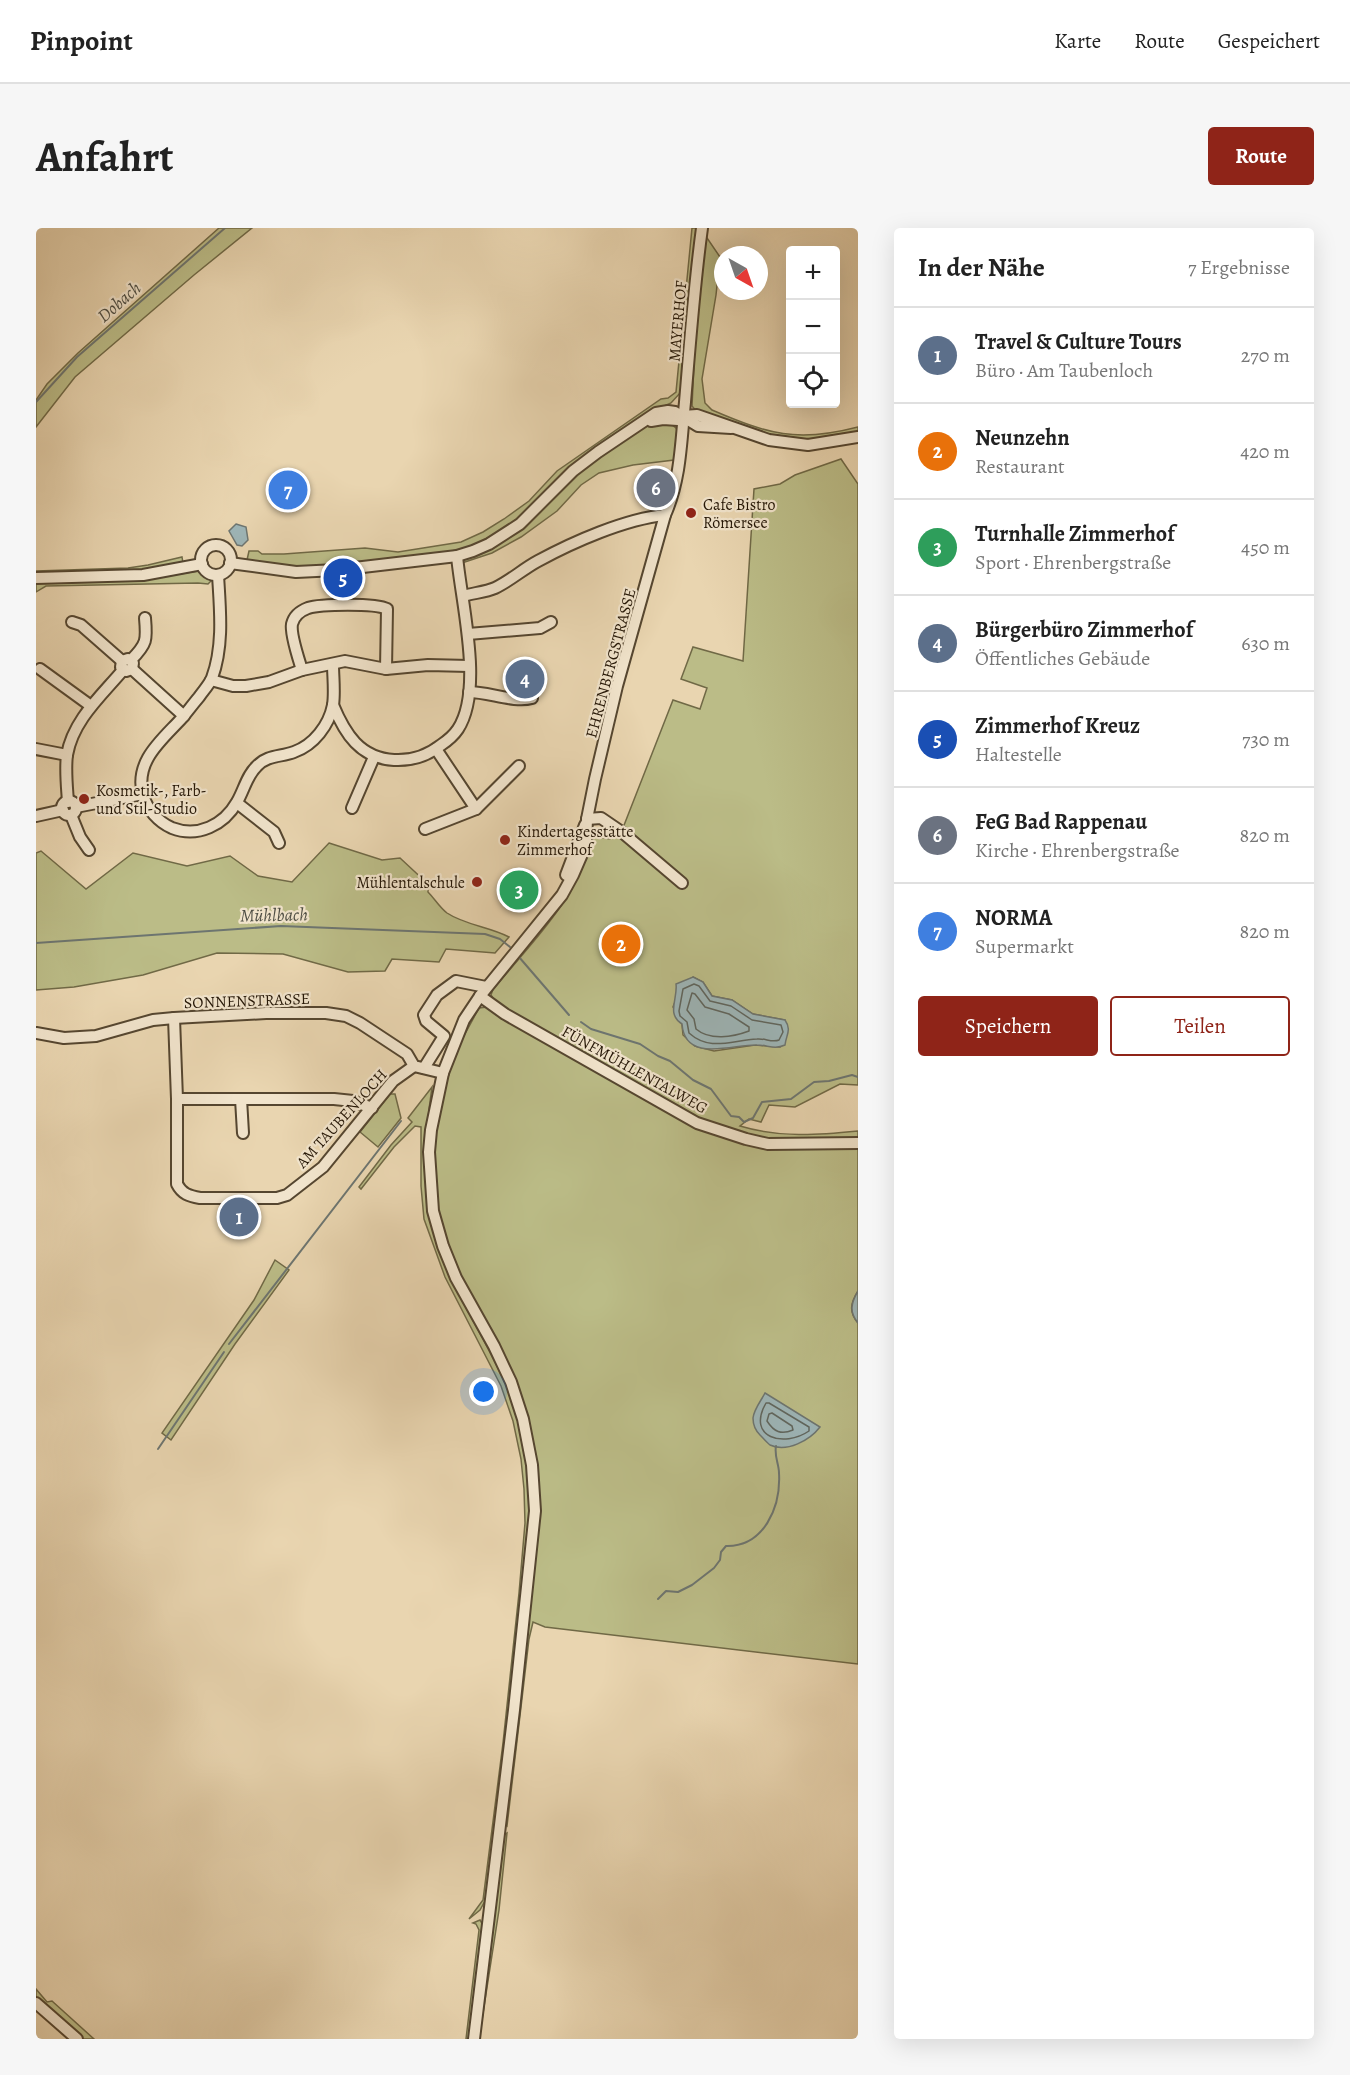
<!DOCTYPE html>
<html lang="de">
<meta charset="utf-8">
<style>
:root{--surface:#fff;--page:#f6f6f6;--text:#222;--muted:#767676;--line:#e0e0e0;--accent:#8f2418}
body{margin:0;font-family:Alegreya,serif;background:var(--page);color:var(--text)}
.controls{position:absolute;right:18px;top:18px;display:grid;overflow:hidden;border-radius:6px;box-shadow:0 6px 24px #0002}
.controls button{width:54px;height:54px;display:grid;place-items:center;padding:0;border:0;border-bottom:2px solid var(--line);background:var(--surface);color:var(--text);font:30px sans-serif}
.compass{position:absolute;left:678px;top:18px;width:54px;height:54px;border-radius:50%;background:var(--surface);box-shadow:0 6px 24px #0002;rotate:140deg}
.you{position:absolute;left:448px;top:1164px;width:21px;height:21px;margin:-15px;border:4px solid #fff;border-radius:50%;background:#1a73e8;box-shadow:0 0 0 9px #1a73e833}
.badge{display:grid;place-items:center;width:39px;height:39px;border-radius:50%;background:var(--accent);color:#fff;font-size:20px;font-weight:700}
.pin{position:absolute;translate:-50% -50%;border:3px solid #fff;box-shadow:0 2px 6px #0006}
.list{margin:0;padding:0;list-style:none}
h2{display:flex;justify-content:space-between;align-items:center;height:78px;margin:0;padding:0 24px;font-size:26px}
h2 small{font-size:20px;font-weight:400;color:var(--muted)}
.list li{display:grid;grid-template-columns:39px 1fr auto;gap:18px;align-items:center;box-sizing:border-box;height:96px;padding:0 24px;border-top:2px solid var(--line)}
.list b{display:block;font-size:22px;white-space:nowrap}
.list p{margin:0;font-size:20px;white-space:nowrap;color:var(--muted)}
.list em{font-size:20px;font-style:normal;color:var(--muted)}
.actions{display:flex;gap:12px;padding:18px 24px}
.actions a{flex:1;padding:14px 0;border:2px solid var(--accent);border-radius:6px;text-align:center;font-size:21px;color:var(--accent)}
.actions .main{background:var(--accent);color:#fff}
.icon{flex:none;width:33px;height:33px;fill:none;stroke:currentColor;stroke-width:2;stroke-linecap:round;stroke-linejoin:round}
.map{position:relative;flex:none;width:822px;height:1811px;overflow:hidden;border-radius:6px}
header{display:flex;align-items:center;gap:36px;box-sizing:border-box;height:84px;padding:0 30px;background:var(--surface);border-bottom:2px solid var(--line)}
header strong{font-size:28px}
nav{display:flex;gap:33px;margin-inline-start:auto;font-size:21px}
.intro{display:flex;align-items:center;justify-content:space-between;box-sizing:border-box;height:144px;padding:0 36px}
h1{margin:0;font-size:42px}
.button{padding:15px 27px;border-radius:6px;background:var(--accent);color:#fff;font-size:21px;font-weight:700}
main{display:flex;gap:36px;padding:0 36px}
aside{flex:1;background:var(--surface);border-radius:6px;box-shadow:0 6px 24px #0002}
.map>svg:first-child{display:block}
</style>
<header>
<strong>Pinpoint</strong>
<nav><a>Karte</a><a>Route</a><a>Gespeichert</a></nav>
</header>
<div class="intro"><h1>Anfahrt</h1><a class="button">Route</a></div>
<main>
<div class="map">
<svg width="822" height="1811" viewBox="0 0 822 1811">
<rect width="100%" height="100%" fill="#e9d5b0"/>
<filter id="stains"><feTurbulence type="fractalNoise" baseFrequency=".00333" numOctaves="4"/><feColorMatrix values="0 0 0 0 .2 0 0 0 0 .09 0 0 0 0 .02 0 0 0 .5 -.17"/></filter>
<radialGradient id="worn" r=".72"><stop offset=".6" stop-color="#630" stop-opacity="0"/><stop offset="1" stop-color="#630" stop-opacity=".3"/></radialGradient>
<!-- green -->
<g fill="#bbbc87" stroke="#706946" stroke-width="1.5" fill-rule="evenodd">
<path d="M183 0H216L158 47 39 149 0 199V172L11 156 42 125Z"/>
<path d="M656 0H662L645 164 635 175 611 186 537 236 498 276 472 299 435 319 415 325 262 340 211 332 213 323H222L226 326H248L329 320 362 324 425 314 447 304 468 291 493 273 521 243 625 171 632 170 640 164Z"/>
<path d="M669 7 684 29 680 67 666 151 669 175 676 182C732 206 761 215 822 199V206L781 213 747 212 661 184 656 178 659 115Z"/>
<path d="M620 195H634L641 201 638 232 597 237 563 245 545 257 521 283 485 309 456 325 426 335 429 329 449 322 544 242 603 201Z"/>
<path d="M805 231 822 256V857L804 856 759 879 733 877 725 894 713 891 704 898C744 910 782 907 822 903V912L757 913 720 909 698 903 661 889 460 775 455 767 457 761C494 717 546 666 556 608L574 611 575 604 583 610 637 472 664 481 671 460 645 451 657 419 707 433 718 261 744 256 759 247ZM657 749 667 754 676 768 696 772 717 786 749 792 744 819 719 817 678 823 659 818 647 807 646 796 637 779 641 769V760Z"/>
<path d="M146 329 147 335 120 343 0 347V343L92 340 112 337Z"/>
<path d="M162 343 170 346 175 353 172 356 162 355 10 358 0 364V355L106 352Z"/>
<path d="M293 615 346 632 364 630 392 656V664C398 670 404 680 411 685 429 697 454 699 473 709L459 725 410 721 403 734 356 731 349 743 312 744 247 726 181 725 107 747 38 759 0 762V625L5 623 50 661 97 625 151 638 194 628 222 648 256 654Z"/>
<path d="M451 779 645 890 734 920 765 921 822 919V1063C814 1076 813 1084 822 1095V1436L509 1399 497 1394 493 1411 471 1598 468 1595 502 1306V1255L495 1207 422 1046 410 1013 401 977 397 938 399 902 404 869 417 828 443 780Z"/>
<path d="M396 859C386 925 385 989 415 1050 443 1109 480 1158 490 1224 499 1282 489 1338 483 1396 473 1488 461 1579 450 1671L444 1682 433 1691 447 1672 467 1515 483 1365 489 1295 488 1261 485 1231 477 1193 465 1158 409 1049 388 991 385 958V899L379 898 358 919 325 961 323 959 355 917 376 894 372 890Z"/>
<path d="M354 866H359L365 890 342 919 324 904Z"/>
<path d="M239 1032 253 1042 199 1116 135 1212 126 1205 218 1072Z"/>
<path d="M471 1605 463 1682 443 1811H441L465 1609Z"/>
<path d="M444 1692 447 1697 433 1811H430L443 1702 440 1696 437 1695Z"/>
<path d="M0 1761 11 1774 16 1773 58 1811H45L0 1772Z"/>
</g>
<!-- water -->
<g fill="#9db5b7" stroke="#6d7570" stroke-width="1.5">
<path d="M200 296 210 299 212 312 206 318 201 317 193 303Z"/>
<path d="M657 749 667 754 676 768 696 772 717 786 749 792C756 802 750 807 749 817 738 822 732 817 721 817 698 816 649 836 646 796 630 786 642 771 640 756Z"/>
<path d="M822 1063V1095C813 1084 815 1075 822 1063Z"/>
<path d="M729 1165 784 1199C774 1212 751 1225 734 1217 731 1215 727 1210 724 1207 719 1202 717 1197 717 1190 718 1181 725 1173 729 1165Z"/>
</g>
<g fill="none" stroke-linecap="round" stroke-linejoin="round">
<!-- shore -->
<g stroke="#60665e" stroke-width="1.5">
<path d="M658 756 663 758 674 773 695 778 716 792 745 797 747 804 743 812C736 815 729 810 721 811 696 812 674 824 653 805L651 794 644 788 643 783 647 761Z"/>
<path d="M656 765 659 766 669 779 693 786 713 799V803C697 809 674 813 660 801L658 791 651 782Z"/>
<path d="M733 1175 773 1199V1203C748 1220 710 1210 730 1175Z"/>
<path d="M736 1185 756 1198 757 1202C745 1207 738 1204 731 1193L733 1186Z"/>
</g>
<!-- stream -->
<g stroke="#6d7570" stroke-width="2">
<path d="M0 174 41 129 189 0"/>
<path d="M0 715 245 698 449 706 464 711 474 719"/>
<path d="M483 729 533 787"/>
<path d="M545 794 555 801 604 816 622 828 634 833 657 852 675 861 695 888 703 889 708 894 717 890 726 874 755 871 778 854 793 853 816 847 822 849"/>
<path d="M193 1116 365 893"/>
<path d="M122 1221 188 1124"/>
<path d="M622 1371 630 1363 642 1364 656 1357 678 1340 684 1332 685 1324 690 1318C728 1319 745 1279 743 1245 743 1236 738 1228 740 1218"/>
</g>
<defs>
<g id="minor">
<path d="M615 193 627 191 642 192 647 188 661 187 733 212 772 217 822 209"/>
<circle cx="180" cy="332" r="15"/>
<path d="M194 335 260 344 301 342 421 328 437 323 453 316 484 296 537 243 562 224 620 185 632 183 639 184 662 198 695 200"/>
<path d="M182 347C184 381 188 417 176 450 173 457 167 463 163 469 157 476 152 483 146 490 126 512 98 533 107 567 111 581 122 594 136 600 162 610 188 597 201 574 208 562 211 547 221 538 231 527 245 529 258 524 278 517 293 497 297 477 299 464 297 449 297 436"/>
<path d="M0 350 107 347 166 336"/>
<path d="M427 368C437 365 450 364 459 360 474 353 487 341 502 333 537 314 589 291 629 287"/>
<path d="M36 394 45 397 86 433"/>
<path d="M432 406 504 400 515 394"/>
<path d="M95 432 97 435 96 441 90 443 85 439 86 433 92 431 95 432C111 416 111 412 109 390"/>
<path d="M4 441 55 478"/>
<path d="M96 441 148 488"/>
<path d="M266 442C263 432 254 406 256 396 258 388 264 383 272 380 284 376 340 375 351 381L350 441"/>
<path d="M175 452 197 458H210L233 454 266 442 309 433 350 441 392 437 433 438"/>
<path d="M433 464C453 464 478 475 496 470"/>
<path d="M297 477C309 506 324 530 358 532 376 533 391 528 405 517 411 513 418 507 422 501 448 461 425 374 421 328"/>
<path d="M0 521 31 527"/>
<path d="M400 521 440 581"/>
<circle cx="33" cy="580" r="7"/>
<path d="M32 574C31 559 29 542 31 527 37 492 66 467 87 442"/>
<path d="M201 575 238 604 243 615"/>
<path d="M40 579 107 566"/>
<path d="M316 580 338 529"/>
<path d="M35 587 44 609 53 622"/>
<path d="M0 588 27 582"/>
<path d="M551 591 565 590 587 605 646 655"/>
<path d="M389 601 440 581 483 538"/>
<path d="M530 647 549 597"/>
<path d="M444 768 469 786 661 895 710 911 732 916 822 915"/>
<path d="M138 790 141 871V956C146 966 153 968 164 970H241L251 967 287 939 357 853 378 838"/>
<path d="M0 805 28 810 60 808 117 792 138 790 230 785H290L310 788 324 795 371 826 378 838 407 845"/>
<path d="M388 840 408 808 390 793 388 787 401 767 420 753 450 759"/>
<path d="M141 871H298L317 873 336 880"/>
<path d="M205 871 207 905"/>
<path d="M0 1775 41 1811"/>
<path d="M438 1811 478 1482 499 1283 496 1237 487 1191 475 1154 458 1118 420 1050 407 1018 397 983 393 924 395 902 407 845 428 792 444 768 526 667 537 647 550 617 551 591 559 551 581 458 629 287C645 251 645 213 649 174 654 116 658 58 666 0"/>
</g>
</defs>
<!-- minor casing -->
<use href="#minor" stroke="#554630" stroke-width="14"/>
<!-- minor -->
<use href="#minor" stroke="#f1e4cc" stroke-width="10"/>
</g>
<!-- markers -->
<g fill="#8f2418" stroke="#f1e4cc" stroke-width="2">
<circle cx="655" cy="285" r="6"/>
<circle cx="48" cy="571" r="6"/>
<circle cx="469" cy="612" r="6"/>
<circle cx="441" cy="654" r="6"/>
</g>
<g text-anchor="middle" stroke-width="4.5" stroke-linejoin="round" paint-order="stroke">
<!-- street labels -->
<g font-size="16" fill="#241606" stroke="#f1e4cc">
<text transform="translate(641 93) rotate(-85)" y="6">MAYERHOF</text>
<text transform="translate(574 435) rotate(-75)" y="6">EHRENBERGSTRASSE</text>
<text transform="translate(211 772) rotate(-2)" y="6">SONNENSTRASSE</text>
<text transform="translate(599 841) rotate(29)" y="6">FÜNFMÜHLENTALWEG</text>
<text transform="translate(305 890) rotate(-48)" y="6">AM TAUBENLOCH</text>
</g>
<!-- poi labels -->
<g font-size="16" fill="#241606" stroke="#f1e4cc" text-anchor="start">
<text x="667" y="282">Cafe Bistro<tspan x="667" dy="18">Römersee</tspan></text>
<text x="60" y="568">Kosmetik-, Farb-<tspan x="60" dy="18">und Stil-Studio</tspan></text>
<text x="481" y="609">Kindertagesstätte<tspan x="481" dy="18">Zimmerhof</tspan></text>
<text x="429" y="660" text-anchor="end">Mühlentalschule</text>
</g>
<!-- water labels -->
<g font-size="18" font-style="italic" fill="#4e4e44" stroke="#f1e4cc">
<text transform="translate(83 74) rotate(-41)" y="6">Dobach</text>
<text transform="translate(238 687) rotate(-1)" y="6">Mühlbach</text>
</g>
</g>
<rect width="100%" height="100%" filter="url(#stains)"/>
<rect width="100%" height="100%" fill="url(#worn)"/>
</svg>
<div class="controls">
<button>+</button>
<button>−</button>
<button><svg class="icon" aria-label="locate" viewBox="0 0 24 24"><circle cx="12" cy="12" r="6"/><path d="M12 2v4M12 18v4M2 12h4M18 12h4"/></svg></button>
</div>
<svg class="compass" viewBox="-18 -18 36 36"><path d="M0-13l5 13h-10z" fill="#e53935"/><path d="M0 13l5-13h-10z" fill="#767676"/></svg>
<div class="you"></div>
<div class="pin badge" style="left:203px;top:989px;background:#5c6f8a">1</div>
<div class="pin badge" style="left:585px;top:716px;background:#e8710a">2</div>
<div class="pin badge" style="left:483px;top:662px;background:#2e9e5b">3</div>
<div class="pin badge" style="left:489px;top:451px;background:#5c6f8a">4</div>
<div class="pin badge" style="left:307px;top:350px;background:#1a4fb4">5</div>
<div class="pin badge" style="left:620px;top:260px;background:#6b7280">6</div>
<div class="pin badge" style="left:252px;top:262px;background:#3f7fe0">7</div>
</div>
<aside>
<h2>In der Nähe<small>7 Ergebnisse</small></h2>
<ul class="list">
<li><span class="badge" style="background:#5c6f8a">1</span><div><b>Travel &amp; Culture Tours</b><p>Büro · Am Taubenloch</p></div><em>270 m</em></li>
<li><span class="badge" style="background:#e8710a">2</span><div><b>Neunzehn</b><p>Restaurant</p></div><em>420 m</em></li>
<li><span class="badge" style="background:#2e9e5b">3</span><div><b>Turnhalle Zimmerhof</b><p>Sport · Ehrenbergstraße</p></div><em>450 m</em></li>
<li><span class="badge" style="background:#5c6f8a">4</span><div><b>Bürgerbüro Zimmerhof</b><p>Öffentliches Gebäude</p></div><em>630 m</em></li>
<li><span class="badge" style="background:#1a4fb4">5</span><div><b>Zimmerhof Kreuz</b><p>Haltestelle</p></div><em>730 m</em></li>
<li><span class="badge" style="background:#6b7280">6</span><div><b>FeG Bad Rappenau</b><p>Kirche · Ehrenbergstraße</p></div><em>820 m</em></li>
<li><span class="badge" style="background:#3f7fe0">7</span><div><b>NORMA</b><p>Supermarkt</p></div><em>820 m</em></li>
</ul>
<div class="actions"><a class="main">Speichern</a><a>Teilen</a></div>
</aside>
</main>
